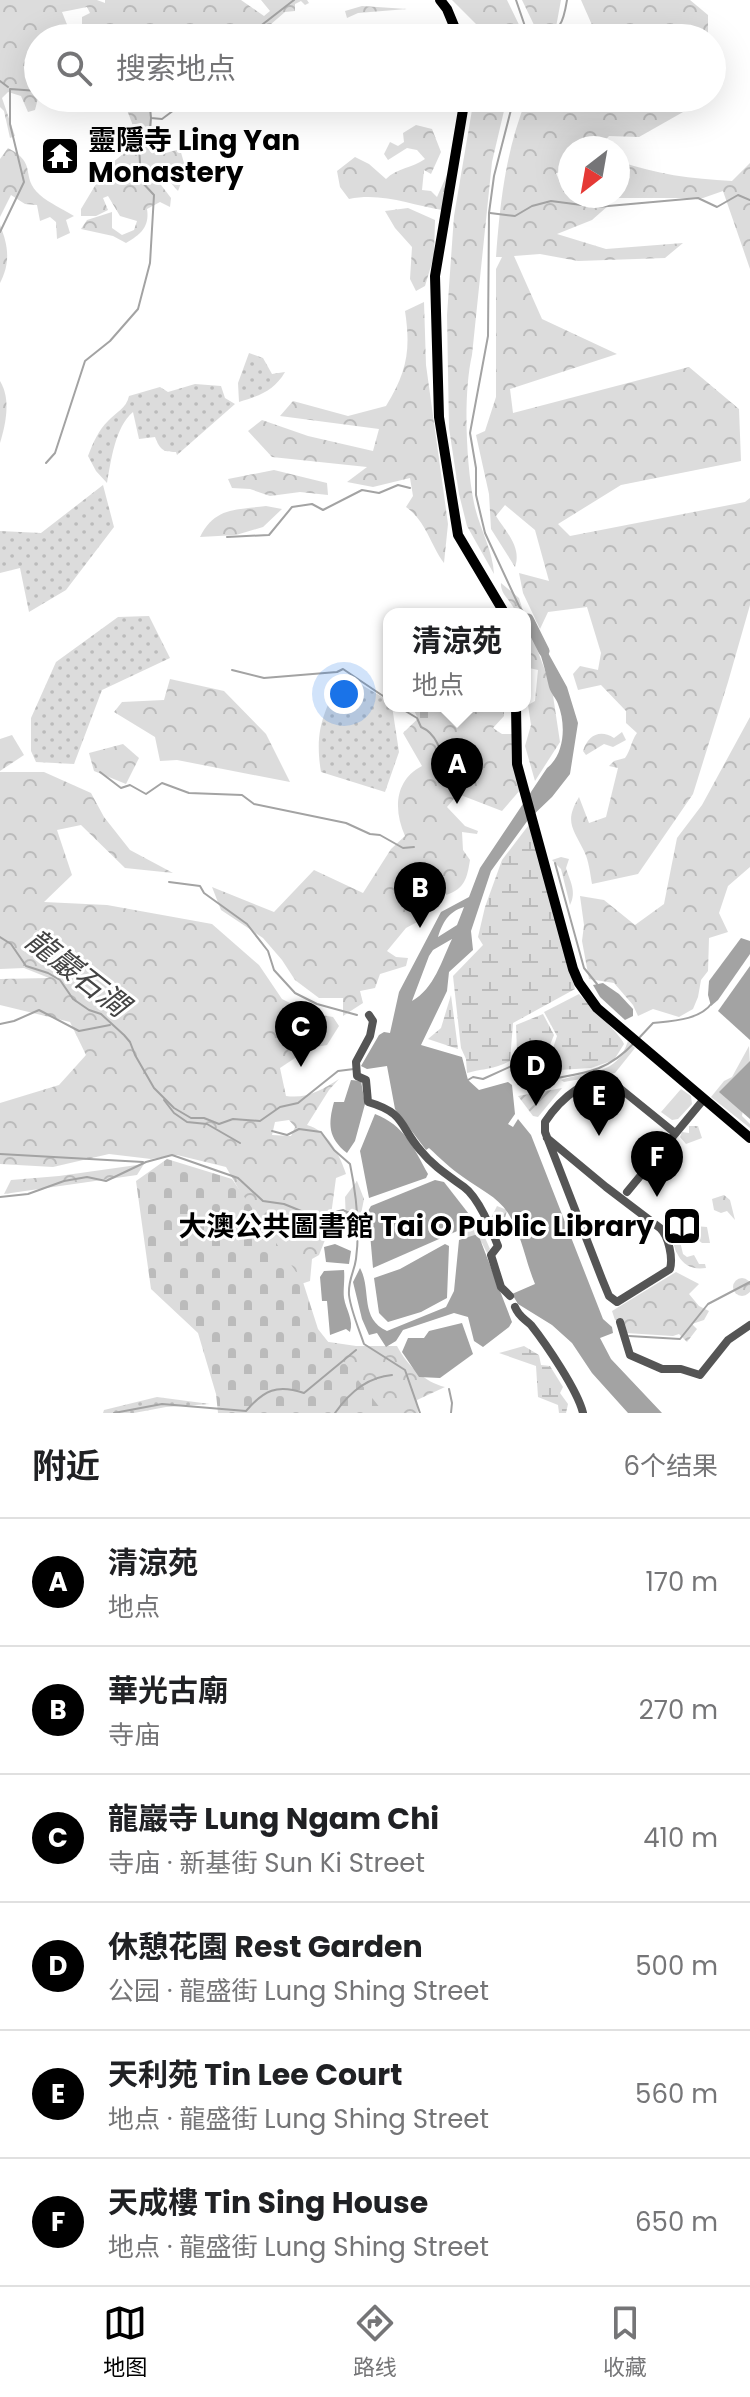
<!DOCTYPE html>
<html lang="zh">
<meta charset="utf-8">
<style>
:root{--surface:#fff;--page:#f6f6f6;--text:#202124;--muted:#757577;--line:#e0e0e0;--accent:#000}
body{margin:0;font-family:Poppins,"Noto Sans SC",sans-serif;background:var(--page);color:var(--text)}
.compass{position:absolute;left:558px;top:136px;width:72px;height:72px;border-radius:50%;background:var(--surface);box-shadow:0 8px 32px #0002;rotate:211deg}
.you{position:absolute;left:344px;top:694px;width:28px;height:28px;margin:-20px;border:6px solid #fff;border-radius:50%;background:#1a73e8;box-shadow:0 0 0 12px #1a73e833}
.badge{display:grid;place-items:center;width:52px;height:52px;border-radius:50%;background:var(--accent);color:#fff;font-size:26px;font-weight:700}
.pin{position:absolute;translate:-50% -66px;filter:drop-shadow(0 2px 4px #0008)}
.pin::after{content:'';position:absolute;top:42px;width:28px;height:24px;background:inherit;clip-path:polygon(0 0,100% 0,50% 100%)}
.popup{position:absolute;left:383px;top:608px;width:148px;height:104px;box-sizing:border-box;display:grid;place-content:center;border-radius:16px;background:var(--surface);filter:drop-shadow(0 2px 6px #0005);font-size:26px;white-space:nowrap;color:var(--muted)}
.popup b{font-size:30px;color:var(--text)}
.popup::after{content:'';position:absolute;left:50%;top:100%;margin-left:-16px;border:16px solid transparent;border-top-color:var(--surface)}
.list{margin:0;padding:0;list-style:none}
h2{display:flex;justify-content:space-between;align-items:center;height:104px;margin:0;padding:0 32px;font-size:34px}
h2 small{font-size:26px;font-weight:400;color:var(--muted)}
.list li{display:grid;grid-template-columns:52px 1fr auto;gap:24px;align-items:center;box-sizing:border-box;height:128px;padding:0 32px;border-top:2px solid var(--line)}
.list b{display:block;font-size:30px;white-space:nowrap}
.list p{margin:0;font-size:26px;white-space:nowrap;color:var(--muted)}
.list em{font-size:26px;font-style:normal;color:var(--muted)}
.icon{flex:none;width:44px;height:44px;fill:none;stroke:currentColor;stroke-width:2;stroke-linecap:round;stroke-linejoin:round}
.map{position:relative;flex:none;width:750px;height:1413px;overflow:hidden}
.search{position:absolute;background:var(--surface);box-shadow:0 8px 32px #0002;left:24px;right:24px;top:24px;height:88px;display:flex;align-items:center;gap:20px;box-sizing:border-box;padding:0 28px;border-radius:44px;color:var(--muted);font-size:30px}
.sheet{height:872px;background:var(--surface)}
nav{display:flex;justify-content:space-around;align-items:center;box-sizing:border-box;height:112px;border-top:2px solid var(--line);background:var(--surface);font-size:22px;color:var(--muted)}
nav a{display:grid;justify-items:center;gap:4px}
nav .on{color:var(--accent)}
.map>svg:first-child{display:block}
</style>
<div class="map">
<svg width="750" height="1413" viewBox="0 0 750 1413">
<defs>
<pattern id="grass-dots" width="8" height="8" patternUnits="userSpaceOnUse" patternTransform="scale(2)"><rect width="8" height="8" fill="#dcdcdc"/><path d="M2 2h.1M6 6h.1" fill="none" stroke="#bbb" stroke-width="1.8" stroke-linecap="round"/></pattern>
<pattern id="forest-crowns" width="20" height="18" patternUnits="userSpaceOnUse" patternTransform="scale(2)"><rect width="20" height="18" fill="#dcdcdc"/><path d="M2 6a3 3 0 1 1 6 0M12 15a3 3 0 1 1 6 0" fill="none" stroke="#bbb"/></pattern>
<pattern id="wetland-marsh" width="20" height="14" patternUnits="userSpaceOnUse" patternTransform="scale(2)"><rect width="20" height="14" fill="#dcdcdc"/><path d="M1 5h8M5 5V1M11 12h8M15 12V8" fill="none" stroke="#bbb"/></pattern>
<pattern id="cemetery-stones" width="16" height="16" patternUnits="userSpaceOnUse" patternTransform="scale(2)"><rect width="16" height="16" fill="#dcdcdc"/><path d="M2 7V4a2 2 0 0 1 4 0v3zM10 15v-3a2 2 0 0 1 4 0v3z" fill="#bbb"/></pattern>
<pattern id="garden-furrows" width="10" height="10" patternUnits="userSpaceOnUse" patternTransform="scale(2)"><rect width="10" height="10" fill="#dcdcdc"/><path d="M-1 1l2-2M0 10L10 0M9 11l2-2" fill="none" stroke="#bbb"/></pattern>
</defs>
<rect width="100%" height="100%" fill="#fff"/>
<!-- grass -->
<g fill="url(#grass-dots)">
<path d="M249 353 263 358 272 374 285 372C274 391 259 396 239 402L238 383Z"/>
<path d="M195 384 221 386 225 398 235 404 177 455 176 452C162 452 160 449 155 437L139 439 133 412C115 427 111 461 107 483L96 471 88 456C93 443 98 431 108 421 116 412 126 409 129 396L160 387 168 392Z"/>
<path d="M103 485 114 527 66 590 29 612 20 568 0 573V531L41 533Z"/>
<path d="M149 616 170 658 102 690 74 764 36 762 31 751V718L56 662 118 617Z"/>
<path d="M343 674 389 701V706H392L399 752 385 792 321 772C314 730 324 711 343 674Z"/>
<path d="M157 1397 210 1404 166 1407 134 1413H103L104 1410Z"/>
</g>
<!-- forest -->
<g fill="url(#forest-crowns)" fill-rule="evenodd">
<path d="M0 0H97L105 3V0H241L264 16 270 11 261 0H307L309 3 305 5 301 1 295 4V11L285 12 255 38H38V98L35 110 28 112 21 96 8 92 2 98 15 136 10 138 4 111 0 107ZM87 7 90 13 82 17V30L68 27 62 12Z"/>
<path d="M452 0H507L523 33 522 38H480V28Z"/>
<path d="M522 0H561L554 38H539L549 28 535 27Z"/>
<path d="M581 0H690L708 15V38H621L592 25Z"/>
<path d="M362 6 407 9 358 13 347 18 345 11Z"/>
<path d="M110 98H148L151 103 152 136 158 138 159 155 180 149 186 170 178 191 164 175 158 181 171 198 170 207 160 202 147 209C150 227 140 235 126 243L113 236 81 229 87 220 112 212V228L122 235 134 230 137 221 120 216 108 196 103 198 108 210 96 216H81V209L105 169 136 143 132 123 125 105 101 107Z"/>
<path d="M474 98H507L492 162 472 355C463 394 466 464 474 503 479 528 493 550 494 574L467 526 459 494 449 428 447 315 454 216Z"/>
<path d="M527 98H684L699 103 639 137 609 136 598 148H570V171L556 173 561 185 570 187V196H618V161C656 174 691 179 732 181L750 163V269L723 191 703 198H617L592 220 557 234 606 249 683 243 665 258 578 261 540 254 514 256 542 319 617 354 510 389 513 413 689 367 739 409 741 461 621 485 558 524 570 536 745 502 750 498V605L728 682 693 794 638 874 592 884C590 873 589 861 584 851 573 828 564 822 579 797L589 823 606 817 618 768 609 766 614 761 625 758C631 750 631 741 637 733L626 723V711L601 685 578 690 573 674 580 666 598 670 601 653 587 607 548 612 540 629 523 593 519 573 549 581 535 530 505 505 496 516C506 532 522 547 515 567L491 529 489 494 476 435 485 431 496 397V269L502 257H496C500 202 506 149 527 98Z"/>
<path d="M416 125 432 129 441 152 431 174 424 170 422 190 431 191 437 197 450 168 442 210C411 205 382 192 349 199L340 187 337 171 355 157 369 164 386 179C397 168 412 168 425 159L417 150 407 148 388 160 384 154 390 142 398 146 404 142 403 133Z"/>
<path d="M8 148C39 164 19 176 40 195 49 203 63 209 74 216L66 220 70 233 57 239 56 222 50 217 40 221 37 205 25 204 11 195 0 217V159Z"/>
<path d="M408 208 435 220 434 256 425 286 416 291 410 279 412 247 395 228 385 211Z"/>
<path d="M0 225C8 245 11 262 0 283Z"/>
<path d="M424 302 426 365 448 524 444 563C430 544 426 521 406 507L413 496 410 478 373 487 347 482 367 467 272 457 248 431 262 420 308 436 373 451 379 429 280 416 293 401 348 416 386 406C407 372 411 350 405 311Z"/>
<path d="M0 381C11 399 6 423 0 443Z"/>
<path d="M274 470 327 483 328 495 300 492 270 496 250 489 232 488 228 479Z"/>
<path d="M266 506 282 509 263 527 236 535 200 537C215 507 236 510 266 506Z"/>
<path d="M501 583 519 598 524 614H516C514 602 500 596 501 583Z"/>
<path d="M525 617 552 689 560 742 535 781 525 746 531 725 528 705 535 701 538 670 525 667Z"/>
<path d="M170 679 224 691 266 734 290 782 177 760 160 761 155 737 114 712 122 702 164 700Z"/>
<path d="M431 706H504V716L493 728 502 734H514L521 789 502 811 458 794 447 807 465 826 478 831 477 834 462 832 463 850 470 860C467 878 465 889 446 895L442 883 435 878 416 900 423 910 419 921 406 928 387 951 396 957 408 958 406 966 380 974 375 988 360 991 363 1003 343 1016V998H319L295 980 282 960 263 938 221 910 212 887 274 912 314 870 363 893 391 849 405 836C393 809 395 780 422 766L403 733Z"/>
<path d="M750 717V867L728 886 719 913 728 932 709 938 708 971 701 980 698 997 693 1009 679 1017 653 1009 638 1016 633 1005 614 983 589 979 582 941 584 925 580 896 604 900 635 925 664 904 677 838 702 805Z"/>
<path d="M622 732 626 740 613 747 604 744 586 755 583 751C588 735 600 729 614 738Z"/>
<path d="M12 735 24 755 0 771V739Z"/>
<path d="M123 744 139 758 126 784 94 771 89 753Z"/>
<path d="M0 772H44L91 793 104 817 130 850 173 873 125 868 81 825 57 830 72 875 44 902 107 905 212 924 259 965 282 999 310 1013 333 1017 339 1026 327 1045 310 1048 280 1068 286 1096C307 1099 322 1090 339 1079L329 1090 307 1125C327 1130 340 1155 346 1174L336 1178 329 1230 319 1255 312 1259 310 1281 286 1289 274 1251 226 1167 177 1155 151 1159 109 1154 53 1167 0 1164V1103L59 1085 86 1055 70 1022 0 1005V979L49 978 24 968 0 969ZM289 1120 295 1127 291 1136 272 1135 275 1122Z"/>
<path d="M561 857 569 859 566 868C570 881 577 892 570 905L561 869 552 860Z"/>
<path d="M628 1041 635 1048 615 1073 564 1082 561 1080C591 1069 616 1077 628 1041Z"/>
<path d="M749 1046 750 1065 742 1116 750 1124V1128L711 1097 724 1081 732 1077Z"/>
<path d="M689 1126H698L702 1138 686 1144 680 1137 682 1132 689 1133Z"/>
<path d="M144 1164 137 1175 4 1194 11 1180 59 1176Z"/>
<path d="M357 1181 364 1199 360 1219 346 1222 345 1197Z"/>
<path d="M724 1195 730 1200 735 1220 727 1211 721 1213 714 1210 712 1199Z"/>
<path d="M497 1206 507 1210 505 1219 513 1223 517 1235 507 1237 503 1233 506 1229 495 1227 491 1218Z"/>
<path d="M675 1220 683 1254 687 1257 694 1255 699 1264H705L706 1268C680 1272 674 1250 670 1229Z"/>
<path d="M484 1221 490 1234 483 1233 490 1249 487 1253 482 1243 466 1236 465 1230Z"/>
<path d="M695 1226 707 1227 710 1243H702L694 1237 690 1230Z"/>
<path d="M676 1272 699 1284 689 1294 699 1306 709 1311 704 1320 692 1324 697 1329 687 1342 679 1334 673 1336 626 1333 621 1322 615 1320 612 1311Z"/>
<circle cx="742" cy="1287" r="9"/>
<path d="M302 1338 356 1346H397C407 1365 424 1382 445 1387L417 1400 418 1413H325Z"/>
</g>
<!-- wetland -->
<g fill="url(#wetland-marsh)">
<path d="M531 822 575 989 513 1023 510 1061C492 1070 485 1068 467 1073L466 1059 461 1048 453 976 483 945 478 937 485 907 502 860Z"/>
<path d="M579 994C588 1004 621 1035 624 1044L614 1060 591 1068 543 1071 525 1063 527 1060 552 1051 557 1036 544 1012Z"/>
<path d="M451 995 458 1049 428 1039 441 1028Z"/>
<path d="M543 1014 554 1035 548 1050 521 1059 517 1053 516 1025Z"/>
<path d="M524 1346 539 1355 541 1365 550 1366 563 1387 560 1393 568 1404 566 1413H559L558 1405 538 1397 536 1366 499 1353Z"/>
</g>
<!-- cemetery -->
<g fill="url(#cemetery-stones)">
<path d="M412 706H438L439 719 419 721Z"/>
<path d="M167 1159 232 1179 303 1282 318 1329 384 1413H218L216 1394 198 1333 151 1289 136 1181Z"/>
</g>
<!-- garden -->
<path fill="url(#garden-furrows)" d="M562 1088 538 1117 533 1116 518 1096Z"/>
<!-- pitch -->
<path fill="#dcdcdc" d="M681 1089 691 1096 692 1104 678 1119 672 1120 661 1112Z"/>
<!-- water -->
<g fill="#a3a3a3" fill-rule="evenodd">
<path d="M534 639 541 640 567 687 578 723 570 774 552 797 528 820 491 871 471 931 473 950 449 972 447 991 421 1045 462 1057 468 1080 479 1090 508 1082 512 1085 515 1114 508 1124 513 1127 518 1119 531 1135 603 1319 612 1327 613 1333 600 1338 611 1359 662 1413H628L592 1373 572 1343 552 1325 518 1304 512 1294 535 1284C525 1260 522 1235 508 1213 497 1196 479 1189 463 1177 451 1169 440 1158 429 1148L426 1150 395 1109 387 1066 367 1069 361 1066 379 1035 384 1032 390 1033 399 992 441 912 469 897 480 868 547 768C565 754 566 724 558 704 556 698 551 694 549 687 545 670 542 655 534 639ZM464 907 457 925 438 937C443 922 448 912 464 907ZM452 939C442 960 434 989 412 1001L429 956 433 950Z"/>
<path d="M741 938 750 941V954L718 1000 711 1006 708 995 709 981Z"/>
<path d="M750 966V1040L718 1011Z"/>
<path d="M603 983 619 994 633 1009V1016L625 1020 600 997 593 985Z"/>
<path d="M750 1061V1119L719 1092Z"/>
<path d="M351 1080 361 1081 365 1104 355 1141 347 1153C328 1138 328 1124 334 1102H344Z"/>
<path d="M375 1114C404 1125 414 1148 428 1174L426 1178 369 1198 360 1151Z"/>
<path d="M435 1180 444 1182 472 1218 471 1225 373 1268 368 1211 371 1206Z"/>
<path d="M478 1234 512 1322 509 1327 483 1347 474 1341 468 1317 454 1313 403 1330 396 1341 386 1347 377 1333 369 1335 362 1319 353 1282 360 1268C372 1290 359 1318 387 1331L446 1307 454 1291 459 1240Z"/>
<path d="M335 1244 351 1251 349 1264 326 1262 324 1247Z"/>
<path d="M445 1244 449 1246 447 1298 421 1312 388 1322 379 1313 374 1278 400 1269Z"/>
<path d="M344 1270C345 1279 343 1290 344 1298 346 1310 354 1320 350 1332L346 1329 330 1335 327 1301H322L320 1277 324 1271Z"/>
<path d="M462 1323 473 1354 440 1378 419 1377 402 1352 408 1338H424L429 1331Z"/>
</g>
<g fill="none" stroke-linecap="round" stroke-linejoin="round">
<!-- stream -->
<g stroke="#a3a3a3" stroke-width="2">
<path d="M516 0 529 38"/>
<path d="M245 38 294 0"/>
<path d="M533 38C559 28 562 31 567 0"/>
<path d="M0 81 8 87"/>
<path d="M149 98 151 118 162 119 190 98"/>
<path d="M514 98 494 176 489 213 488 336 470 433 476 468V495L485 533 519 606 528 619"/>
<path d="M490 213 515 216 532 206 551 201 597 207 698 198 717 207 738 195 750 200"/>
<path d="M0 232 24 182 10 124V89L38 91"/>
<path d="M46 463 55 453 85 361 110 341 138 309 150 263 154 195 141 181 139 146 150 128 151 118"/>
<path d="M227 537 269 535 292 507 312 504 323 510 362 490 379 493 398 485 410 488"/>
<path d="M232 670 264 678 337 672 343 669 389 700"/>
<path d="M397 706 417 718 421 727C440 735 442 758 447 776"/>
<path d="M100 772 121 788 130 785 146 794 162 783 189 793 242 795 254 804 346 823 370 834 380 835 403 848 414 847"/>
<path d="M555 863 584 968 597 984"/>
<path d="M169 882 200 886 204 893 247 924 268 951 274 970 295 993 317 1004 357 1015"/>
<path d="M0 937 11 944 26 966 48 973 60 980 73 999 89 1010 101 1014 124 1035 130 1042 135 1055 154 1088 174 1108 191 1118H204L219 1124 233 1119 260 1121 280 1107 298 1103 338 1071 354 1069"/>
<path d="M0 1024 14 1021 39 1010 79 1031 110 1025"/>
<path d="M639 1038 653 1023C673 1021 700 1020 712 1003"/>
<path d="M468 1080 473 1077 483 1079 516 1064 534 1071 539 1081C580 1073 604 1075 634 1043"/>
<path d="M164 1100 174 1113 187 1122 207 1124 240 1143"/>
<path d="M272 1131 287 1135 299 1129 321 1132 334 1150 350 1164C356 1193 360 1229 356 1259 354 1273 348 1279 349 1295 351 1311 359 1329 364 1344L405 1370 420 1413"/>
<path d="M0 1154 143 1162"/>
<path d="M0 1197 28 1194 64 1181 87 1177 106 1181 146 1162 172 1155 238 1178 263 1201 284 1204 316 1217 343 1210 355 1216"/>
<path d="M629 1336 680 1339 708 1304 750 1282"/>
<path d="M449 1389 452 1403 451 1413"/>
<path d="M114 1413 162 1404 246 1411C264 1390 277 1384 304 1393L356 1350"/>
<path d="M335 1413C349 1393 367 1377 392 1375"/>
</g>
<!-- river -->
<path stroke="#a3a3a3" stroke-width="11" d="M528 619 544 651"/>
<!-- minor -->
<g stroke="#555" stroke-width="8">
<path d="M369 1015 373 1021 370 1036 356 1062 357 1076 366 1080 368 1102C406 1113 399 1126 421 1151 433 1166 449 1176 464 1187 478 1197 492 1230 498 1246L491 1255 501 1287 510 1296"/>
<path d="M547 1138 606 1187 660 1228C669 1237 673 1258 670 1269L617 1302 609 1296 602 1279 545 1132V1122C559 1101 589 1070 617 1086L675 1133"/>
<path d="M627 1192 704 1099"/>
<path d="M515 1307C519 1317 524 1318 531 1325 546 1344 578 1391 583 1413"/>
<path d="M620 1322 630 1355 662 1369H681L700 1375 728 1340 750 1325"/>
</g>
<!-- major -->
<g stroke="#000" stroke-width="10">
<path d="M440 0 447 9 459 38"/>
<path d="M465 98 435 276 439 417 458 535 505 614"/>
<path d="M516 706 517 764 573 969 579 983 597 1008 750 1138"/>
</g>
</g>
<!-- icons -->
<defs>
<symbol id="temple-square" viewBox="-11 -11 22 22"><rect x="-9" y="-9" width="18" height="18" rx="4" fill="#000" stroke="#fff"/><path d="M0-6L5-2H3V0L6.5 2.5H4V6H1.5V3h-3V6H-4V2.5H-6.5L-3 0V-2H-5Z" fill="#fff"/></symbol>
<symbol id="library-square" viewBox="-11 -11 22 22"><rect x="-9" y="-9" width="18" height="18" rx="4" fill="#000" stroke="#fff"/><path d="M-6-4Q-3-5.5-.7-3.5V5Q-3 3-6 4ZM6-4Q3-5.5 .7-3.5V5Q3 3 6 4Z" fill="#fff"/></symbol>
</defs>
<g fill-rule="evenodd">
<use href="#temple-square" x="38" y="134" width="44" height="44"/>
<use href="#library-square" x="660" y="1204" width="44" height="44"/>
</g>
<g text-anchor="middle" stroke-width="6" stroke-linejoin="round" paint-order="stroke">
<!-- poi labels -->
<g font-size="28" font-weight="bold" fill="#000" stroke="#fff" text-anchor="start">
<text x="88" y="150">靈隱寺 Ling Yan<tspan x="88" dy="32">Monastery</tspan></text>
<text x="654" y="1236" text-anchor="end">大澳公共圖書館 Tai O Public Library</text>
</g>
<!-- water labels -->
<g font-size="30" font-style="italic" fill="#444" stroke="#fff">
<text transform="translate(77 973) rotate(38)" y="10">龍巖石澗</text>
</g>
</g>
</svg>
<svg class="compass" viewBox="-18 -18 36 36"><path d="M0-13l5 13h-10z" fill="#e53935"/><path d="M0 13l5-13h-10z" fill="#757577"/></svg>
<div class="you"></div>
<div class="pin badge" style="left:457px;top:804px">A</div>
<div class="popup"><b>清涼苑</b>地点</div>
<div class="pin badge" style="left:420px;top:928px">B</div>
<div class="pin badge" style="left:301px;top:1067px">C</div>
<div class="pin badge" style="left:536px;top:1106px">D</div>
<div class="pin badge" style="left:599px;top:1136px">E</div>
<div class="pin badge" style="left:657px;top:1197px">F</div>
<div class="search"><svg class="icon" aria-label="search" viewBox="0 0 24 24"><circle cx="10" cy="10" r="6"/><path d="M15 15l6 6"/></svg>搜索地点</div>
</div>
<section class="sheet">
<h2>附近<small>6个结果</small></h2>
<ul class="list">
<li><span class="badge">A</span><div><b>清涼苑</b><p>地点</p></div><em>170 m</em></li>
<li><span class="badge">B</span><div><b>華光古廟</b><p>寺庙</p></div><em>270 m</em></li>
<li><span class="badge">C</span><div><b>龍巖寺 Lung Ngam Chi</b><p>寺庙 · 新基街 Sun Ki Street</p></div><em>410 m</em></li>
<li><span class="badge">D</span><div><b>休憩花園 Rest Garden</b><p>公园 · 龍盛街 Lung Shing Street</p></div><em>500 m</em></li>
<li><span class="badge">E</span><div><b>天利苑 Tin Lee Court</b><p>地点 · 龍盛街 Lung Shing Street</p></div><em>560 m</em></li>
<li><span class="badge">F</span><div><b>天成樓 Tin Sing House</b><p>地点 · 龍盛街 Lung Shing Street</p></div><em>650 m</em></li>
</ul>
</section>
<nav>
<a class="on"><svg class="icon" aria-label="map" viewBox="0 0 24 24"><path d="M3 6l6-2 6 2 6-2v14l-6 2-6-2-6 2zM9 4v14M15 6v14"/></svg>地图</a>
<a><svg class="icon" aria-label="directions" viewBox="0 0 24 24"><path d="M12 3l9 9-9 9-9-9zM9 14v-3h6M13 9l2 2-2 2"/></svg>路线</a>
<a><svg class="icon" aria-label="saved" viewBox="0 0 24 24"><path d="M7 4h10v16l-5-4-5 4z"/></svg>收藏</a>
</nav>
